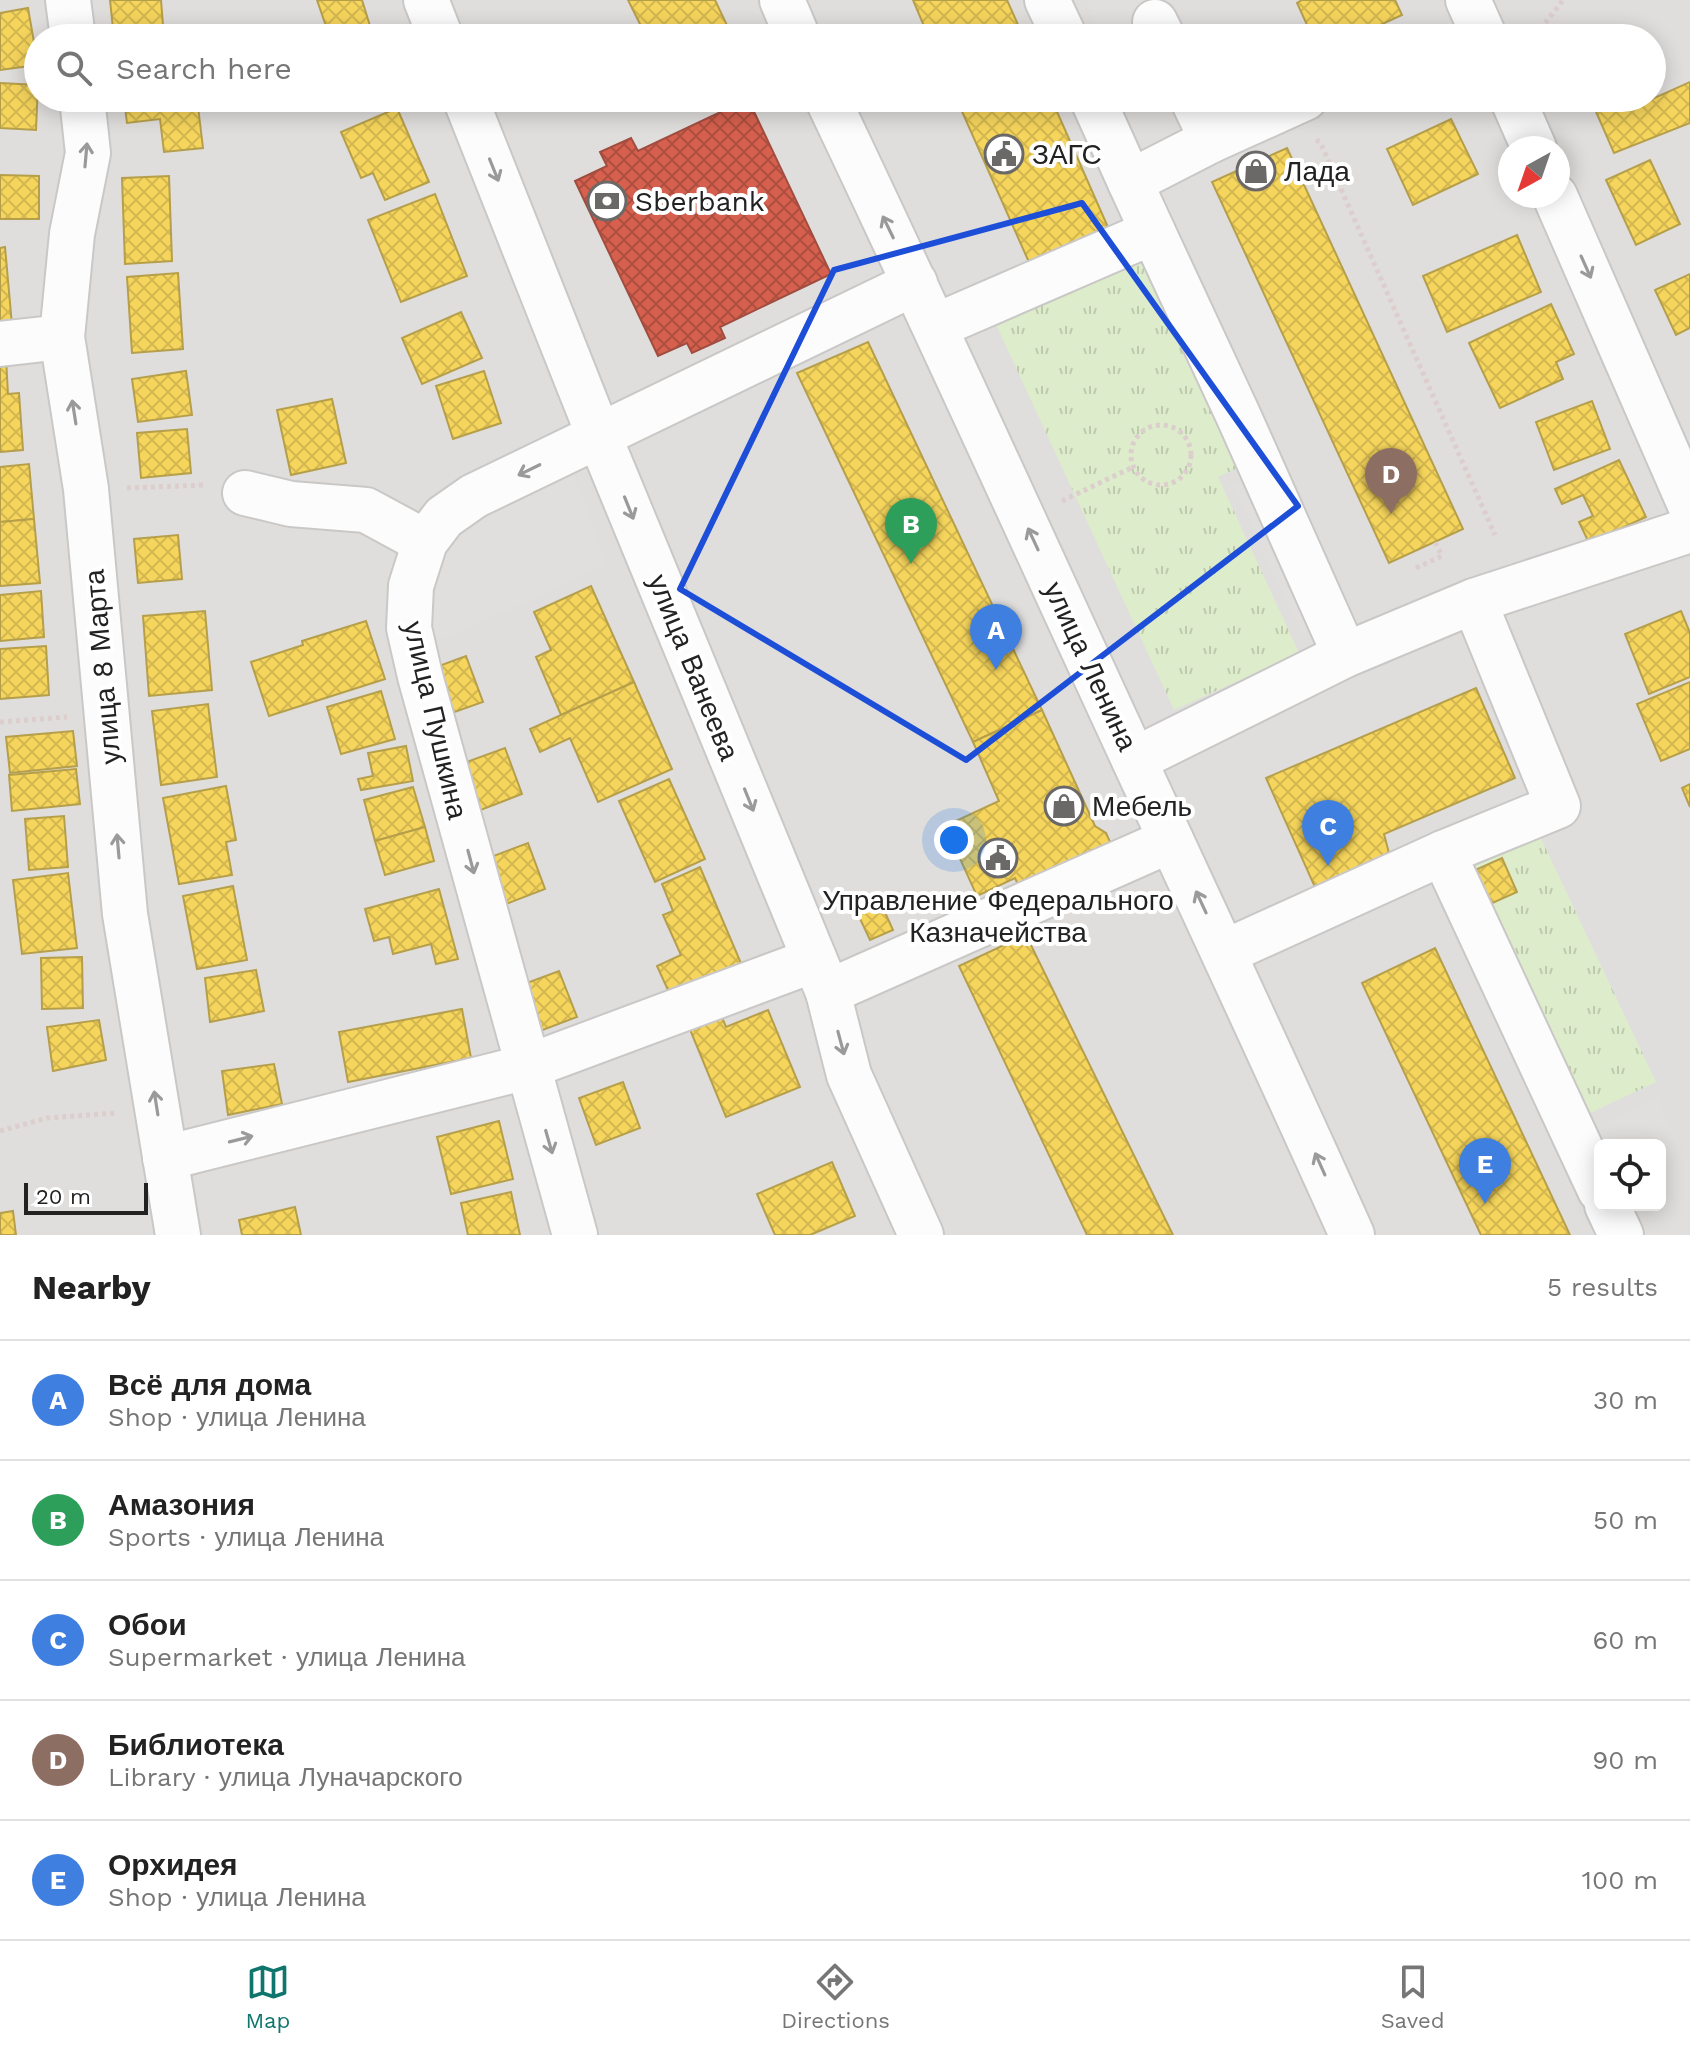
<!DOCTYPE html>
<meta charset="utf-8">
<style>
:root{--surface:#fff;--page:#f2f2f2;--text:#222;--muted:#767676;--line:#e0e0e0;--accent:#0f766e}
body{margin:0;font-family:"Work Sans",sans-serif;background:var(--page);color:var(--text)}
.controls{position:absolute;right:24px;bottom:24px;display:grid;overflow:hidden;border-radius:12px;box-shadow:0 4px 20px #0003}
.controls button{width:72px;height:72px;display:grid;place-items:center;padding:0;border:0;border-bottom:2px solid var(--line);background:var(--surface);color:var(--text);font:40px sans-serif}
.compass{position:absolute;left:1498px;top:136px;width:72px;height:72px;border-radius:50%;background:var(--surface);box-shadow:0 4px 20px #0003;rotate:220deg}
.scale{position:absolute;left:24px;bottom:20px;width:124px;box-sizing:border-box;padding-left:8px;border:4px solid #222;border-top:0;font-size:22px;line-height:28px;white-space:nowrap;color:#222;-webkit-text-stroke:6px #fff;paint-order:stroke}
.you{position:absolute;left:954px;top:840px;width:28px;height:28px;margin:-20px;border:6px solid #fff;border-radius:50%;background:#1a73e8;box-shadow:0 0 0 12px #1a73e833}
.badge{display:grid;place-items:center;width:52px;height:52px;border-radius:50%;background:var(--accent);color:#fff;font-size:26px;font-weight:700}
.pin{position:absolute;translate:-50% -66px;filter:drop-shadow(0 2px 4px #0008)}
.pin::after{content:'';position:absolute;top:42px;width:28px;height:24px;background:inherit;clip-path:polygon(0 0,100% 0,50% 100%)}
.list{margin:0;padding:0;list-style:none}
h2{display:flex;justify-content:space-between;align-items:center;height:104px;margin:0;padding:0 32px;font-size:34px}
h2 small{font-size:26px;font-weight:400;color:var(--muted)}
.list li{display:grid;grid-template-columns:52px 1fr auto;gap:24px;align-items:center;box-sizing:border-box;height:120px;padding:0 32px;border-top:2px solid var(--line)}
.list b{display:block;font-size:30px;white-space:nowrap}
.list p{margin:0;font-size:26px;white-space:nowrap;color:var(--muted)}
.list em{font-size:26px;font-style:normal;color:var(--muted)}
.icon{flex:none;width:44px;height:44px;fill:none;stroke:currentColor;stroke-width:2;stroke-linecap:round;stroke-linejoin:round}
.map{position:relative;flex:none;width:1690px;height:1235px;overflow:hidden}
.search{position:absolute;background:var(--surface);box-shadow:0 4px 20px #0003;left:24px;right:24px;top:24px;height:88px;display:flex;align-items:center;gap:20px;box-sizing:border-box;padding:0 28px;border-radius:44px;color:var(--muted);font-size:30px}
.sheet{height:704px;background:var(--surface)}
nav{display:flex;justify-content:space-around;align-items:center;box-sizing:border-box;height:112px;border-top:2px solid var(--line);background:var(--surface);font-size:22px;color:var(--muted)}
nav a{display:grid;justify-items:center;gap:4px}
nav .on{color:var(--accent)}
.map>svg:first-child{display:block}
</style>
<div class="map">
<svg width="1690" height="1235" viewBox="0 0 1690 1235">
<defs>
<pattern id="grass-tufts" width="24" height="20" patternUnits="userSpaceOnUse" patternTransform="scale(2)"><rect width="24" height="20" fill="#ddeccb"/><path d="M3 7l-1-3M5 7V3M7 7l1-3M15 17l-1-3M17 17v-4M19 17l1-3" fill="none" stroke="#bdcaae"/></pattern>
<pattern id="homes-cross-hatch" width="8" height="8" patternUnits="userSpaceOnUse" patternTransform="scale(2)"><rect width="8" height="8" fill="#f6d55c"/><path d="M0 0l8 8M0 8l8-8" fill="none" stroke="#d3b750"/></pattern>
<pattern id="shops-cross-hatch" width="8" height="8" patternUnits="userSpaceOnUse" patternTransform="scale(2)"><rect width="8" height="8" fill="#d6604d"/><path d="M0 0l8 8M0 8l8-8" fill="none" stroke="#ad4f40"/></pattern>
</defs>
<rect width="100%" height="100%" fill="#f0eeeb"/>
<!-- residential -->
<path fill="#dfdedc" fill-rule="evenodd" d="M0 0H1690V1235H0ZM38 38H1652V98H38ZM1510 148H1558V196H1510ZM1600 1145H1660V1205H1600Z"/>
<!-- grass -->
<g fill="url(#grass-tufts)">
<path d="M1147 249 1246 464 1218 477 1299 653 1174 710 994 320Z"/>
<path d="M1538 832 1656 1082 1588 1114 1470 864Z"/>
</g>
<!-- parking -->
<g fill="#e0dfde">
<path d="M1168 0 1186 38H1102L1085 1Z"/>
<path d="M573 471 606 565 444 639 409 628 435 529Z"/>
<path d="M1263 471 1330 619 1301 632 1233 486Z"/>
<path d="M1657 1097 1690 1164V1235H1623L1608 1205H1660V1145H1600L1576 1138Z"/>
</g>
<!-- homes -->
<g fill="url(#homes-cross-hatch)" stroke="#b69f4b" stroke-width="2">
<path d="M110 0H161L164 38H114Z"/>
<path d="M317 0H362L371 29 345 38H330Z"/>
<path d="M628 0H715L733 38H647Z"/>
<path d="M913 0H1007L1024 38H929Z"/>
<path d="M1302 0H1395L1402 15 1352 38H1313L1297 3Z"/>
<path d="M28 8 38 65 0 70V13Z"/>
<path d="M1690 82V123L1614 153 1590 98H1649L1650 100Z"/>
<path d="M0 83 38 85 36 130 0 128Z"/>
<path d="M197 98 203 148 164 152 160 119 127 123 124 99Z"/>
<path d="M956 98H1051L1111 234 1032 269Z"/>
<path d="M397 108 429 182 385 200 373 173 361 178 341 132Z"/>
<path d="M1451 119 1478 174 1413 205 1387 149Z"/>
<path d="M1287 148 1463 529 1389 563 1212 182Z"/>
<path d="M1650 160 1680 224 1636 245 1606 180Z"/>
<path d="M0 175 39 176V219H0Z"/>
<path d="M169 176 172 261 125 264 122 178Z"/>
<path d="M435 194 467 276 401 302 368 220Z"/>
<path d="M1517 235 1541 292 1447 332 1423 276Z"/>
<path d="M5 247 12 325 0 326V248Z"/>
<path d="M178 273 183 349 132 353 127 277Z"/>
<path d="M1690 274V328L1676 335 1655 290Z"/>
<path d="M1551 304 1574 354 1556 362 1563 379 1500 408 1469 343Z"/>
<path d="M461 312 482 358 422 384 402 338Z"/>
<path d="M868 342 1042 710 973 742 797 373Z"/>
<path d="M0 358H6L8 394 19 393 23 450 0 452Z"/>
<path d="M186 371 192 415 138 422 132 379Z"/>
<path d="M484 371 501 423 453 439 436 386Z"/>
<path d="M332 399 346 463 291 475 277 410Z"/>
<path d="M1592 401 1610 449 1554 470 1536 422Z"/>
<path d="M187 429 191 473 141 478 137 433Z"/>
<path d="M1619 460 1646 517 1589 543 1579 522 1593 516 1583 495 1562 504 1555 489Z"/>
<path d="M29 464 34 519 0 522V467Z"/>
<path d="M34 519 40 583 0 586V522Z"/>
<path d="M178 535 182 579 138 583 134 539Z"/>
<path d="M591 586 634 682 561 715 536 657 551 650 534 612Z"/>
<path d="M41 591 44 637 0 641V595Z"/>
<path d="M205 611 212 690 149 696 143 616Z"/>
<path d="M1681 611 1690 633V677L1649 694 1625 634Z"/>
<path d="M366 621 385 679 269 716 251 662 303 645 302 641Z"/>
<path d="M46 646 49 695 0 699V649Z"/>
<path d="M466 656 483 702 446 715 428 670Z"/>
<path d="M634 682 672 769 598 802 570 738 540 752 530 729Z"/>
<path d="M1690 682V749L1661 761 1637 704Z"/>
<path d="M1476 688 1515 778 1384 834 1390 857 1318 894 1266 778Z"/>
<path d="M381 691 395 739 341 754 327 707Z"/>
<path d="M208 704 217 777 161 785 152 711Z"/>
<path d="M1042 710 1095 826 1106 833 1111 844 1023 895 1015 878 977 896 945 826 999 801 973 742Z"/>
<path d="M73 731 77 766 10 773 6 737Z"/>
<path d="M406 746 413 781 361 790 358 779 373 776 368 753Z"/>
<path d="M505 748 522 794 478 811 461 764Z"/>
<path d="M76 769 80 804 12 811 9 775Z"/>
<path d="M669 779 705 859 655 882 619 801Z"/>
<path d="M1690 784V807L1682 788Z"/>
<path d="M226 786 236 840 226 842 232 875 179 884 163 798Z"/>
<path d="M413 787 425 827 375 841 364 800Z"/>
<path d="M64 816 68 867 29 870 25 819Z"/>
<path d="M425 827 434 861 385 875 375 841Z"/>
<path d="M528 843 545 889 501 906 483 860Z"/>
<path d="M1502 858 1517 892 1488 905 1473 871Z"/>
<path d="M700 867 743 968 672 999 657 966 681 955 663 915 673 911 662 884Z"/>
<path d="M68 873 77 948 22 954 13 880Z"/>
<path d="M233 886 247 960 197 969 183 896Z"/>
<path d="M439 889 458 959 436 964 431 944 393 954 389 937 374 941 365 909Z"/>
<path d="M878 897 893 930 870 940 855 908Z"/>
<path d="M1026 935 1173 1235H1087L959 966Z"/>
<path d="M1435 948 1570 1235H1481L1362 983Z"/>
<path d="M82 957 83 1008 42 1009 41 958Z"/>
<path d="M256 970 264 1011 210 1022 205 978Z"/>
<path d="M559 971 577 1017 532 1034 516 987Z"/>
<path d="M462 1009 471 1058 348 1082 339 1032Z"/>
<path d="M768 1010 800 1087 726 1117 689 1027 721 1015 726 1027Z"/>
<path d="M99 1020 106 1060 53 1071 47 1027Z"/>
<path d="M274 1064 282 1104 228 1115 222 1071Z"/>
<path d="M623 1082 640 1128 596 1145 579 1098Z"/>
<path d="M499 1121 513 1179 451 1194 437 1137Z"/>
<path d="M832 1162 855 1216 810 1235H775L757 1194Z"/>
<path d="M511 1192 520 1235H468L461 1203Z"/>
<path d="M295 1207 301 1235H242L239 1220Z"/>
<path d="M13 1211 16 1235H0V1213Z"/>
</g>
<!-- shops -->
<path fill="url(#shops-cross-hatch)" stroke="#a04d40" stroke-width="2" d="M748 99 831 274 720 327 725 338 692 353 687 343 658 356 575 181 607 166 600 152 631 138 638 151Z"/>
<g fill="none" stroke-linecap="round" stroke-linejoin="round">
<defs>
<g id="minor">
<path d="M68 0 73 38"/>
<path d="M426 0 441 38"/>
<path d="M782 0 798 38"/>
<path d="M1047 0 1065 38"/>
<path d="M1468 0 1485 38"/>
<path d="M1155 22 1163 38"/>
<path d="M82 98 88 153 72 234 62 337 86 489 125 914 178 1235"/>
<path d="M465 98 599 436 828 992 849 1075 921 1235"/>
<path d="M827 98C932 318 1032 539 1134 760 1207 918 1281 1076 1352 1235"/>
<path d="M1092 98 1130 182"/>
<path d="M1192 98 1212 140 1305 98"/>
<path d="M1512 98 1534 148"/>
<path d="M1555 196 1690 505"/>
<path d="M1153 232 1238 415 1345 655"/>
<path d="M936 326 1153 232 1130 182 1212 140"/>
<path d="M0 344 62 337"/>
<path d="M245 493 291 504 366 510 425 542"/>
<path d="M1134 760 1345 655 1474 601 1690 530"/>
<path d="M1443 853 1600 1190"/>
<path d="M1225 952 1443 853 1558 806 1474 601"/>
<path d="M828 992 1171 840"/>
<path d="M165 1158 527 1067 814 960"/>
<path d="M1607 1205 1621 1235"/>
<path d="M575 1235 420 676 409 628 411 586 425 542 444 517 474 496 915 283"/>
</g>
</defs>
<!-- minor casing -->
<use href="#minor" stroke="#c9c8c7" stroke-width="48"/>
<!-- path -->
<g stroke="#dccecd" stroke-width="5" stroke-dasharray="4 4" stroke-linecap="butt">
<path d="M1526 37 1542 27 1563 0"/>
<path d="M1316 140 1320 142 1495 535"/>
<circle cx="1161" cy="455" r="30"/>
<path d="M127 488 205 485"/>
<path d="M1062 501 1133 467"/>
<path d="M1416 568 1442 556 1435 542"/>
<path d="M0 722 67 717"/>
<path d="M0 1131 47 1118 116 1113"/>
</g>
<!-- minor -->
<use href="#minor" stroke="#fdfcfc" stroke-width="44"/>
</g>
<!-- one-way arrows -->
<defs><path id="oneway-shaft" d="M-6 0H5M1.5-3L5.5 0L1.5 3" fill="none" stroke-width="1.6" stroke-linecap="round" stroke-linejoin="round" transform="scale(2)"/></defs>
<g stroke="#9a9a9a">
<use href="#oneway-shaft" transform="translate(86 155) rotate(-85)"/>
<use href="#oneway-shaft" transform="translate(494 170) rotate(68)"/>
<use href="#oneway-shaft" transform="translate(888 227) rotate(-116)"/>
<use href="#oneway-shaft" transform="translate(1586 267) rotate(66)"/>
<use href="#oneway-shaft" transform="translate(74 412) rotate(-99)"/>
<use href="#oneway-shaft" transform="translate(529 470) rotate(154)"/>
<use href="#oneway-shaft" transform="translate(629 508) rotate(68)"/>
<use href="#oneway-shaft" transform="translate(1033 539) rotate(-115)"/>
<use href="#oneway-shaft" transform="translate(749 800) rotate(68)"/>
<use href="#oneway-shaft" transform="translate(118 846) rotate(-95)"/>
<use href="#oneway-shaft" transform="translate(471 862) rotate(75)"/>
<use href="#oneway-shaft" transform="translate(1201 902) rotate(-115)"/>
<use href="#oneway-shaft" transform="translate(841 1043) rotate(75)"/>
<use href="#oneway-shaft" transform="translate(156 1103) rotate(-99)"/>
<use href="#oneway-shaft" transform="translate(241 1139) rotate(-14)"/>
<use href="#oneway-shaft" transform="translate(549 1142) rotate(74)"/>
<use href="#oneway-shaft" transform="translate(1320 1164) rotate(-114)"/>
</g>
<!-- marked area -->
<path fill="none" stroke="#1d4ed8" stroke-width="6" stroke-linejoin="round" d="M1082 203 1298 506 966 760 680 589 834 270Z"/>
<!-- icons -->
<defs>
<symbol id="civic-ring" viewBox="-11 -11 22 22"><circle r="9.5" fill="#fff" stroke="#6a6968" stroke-width="1.5"/><path d="M-.6-6.5H3V-4.5H.6V-3L4-1V1h2V6H-6V1h2V-1L-.6-3ZM-1.2 2.5V6h2.4V2.5Z" fill="#6a6968"/></symbol>
<symbol id="shop-ring" viewBox="-11 -11 22 22"><circle r="9.5" fill="#fff" stroke="#6a6968" stroke-width="1.5"/><path d="M-5-2.5h2.3a2.7 3.5 0 0 1 5.4 0H5L5.5 6h-11ZM-1.5-2.5h3a1.5 2.3 0 0 0-3 0Z" fill="#6a6968"/></symbol>
<symbol id="bank-ring" viewBox="-11 -11 22 22"><circle r="9.5" fill="#fff" stroke="#6a6968" stroke-width="1.5"/><path d="M-6-4H6V4H-6ZM0-2.3a2.3 2.3 0 1 0 0 4.6a2.3 2.3 0 1 0 0-4.6Z" fill="#6a6968"/></symbol>
</defs>
<g fill-rule="evenodd">
<use href="#civic-ring" x="982" y="132" width="44" height="44"/>
<use href="#shop-ring" x="1234" y="149" width="44" height="44"/>
<use href="#bank-ring" x="585" y="179" width="44" height="44"/>
<use href="#shop-ring" x="1042" y="784" width="44" height="44"/>
<use href="#civic-ring" x="976" y="836" width="44" height="44"/>
</g>
<g text-anchor="middle" stroke-width="8" stroke-linejoin="round" paint-order="stroke">
<!-- poi labels -->
<g font-size="28" fill="#222" stroke="#fff" text-anchor="start">
<text x="1032" y="164">ЗАГС</text>
<text x="1284" y="181">Лада</text>
<text x="635" y="211">Sberbank</text>
<text x="1092" y="816">Мебель</text>
<text x="998" y="910" text-anchor="middle">Управление Федерального<tspan x="998" dy="32">Казначейства</tspan></text>
</g>
<!-- street labels -->
<g font-size="28" fill="#222" stroke="#fff">
<text transform="translate(1091 666) rotate(65)" y="10">улица Ленина</text>
<text transform="translate(102 667) rotate(-95)" y="10">улица 8 Марта</text>
<text transform="translate(694 667) rotate(68)" y="10">улица Ванеева</text>
<text transform="translate(436 720) rotate(77)" y="10">улица Пушкина</text>
</g>
</g>
</svg>
<div class="controls">
<button><svg class="icon" aria-label="locate" viewBox="0 0 24 24"><circle cx="12" cy="12" r="6"/><path d="M12 2v4M12 18v4M2 12h4M18 12h4"/></svg></button>
</div>
<svg class="compass" viewBox="-18 -18 36 36"><path d="M0-13l5 13h-10z" fill="#e53935"/><path d="M0 13l5-13h-10z" fill="#767676"/></svg>
<div class="scale">20 m</div>
<div class="you"></div>
<div class="pin badge" style="left:996px;top:670px;background:#3f7fe0">A</div>
<div class="pin badge" style="left:911px;top:564px;background:#2e9e5b">B</div>
<div class="pin badge" style="left:1328px;top:866px;background:#3f7fe0">C</div>
<div class="pin badge" style="left:1391px;top:514px;background:#8d6e63">D</div>
<div class="pin badge" style="left:1485px;top:1204px;background:#3f7fe0">E</div>
<div class="search"><svg class="icon" aria-label="search" viewBox="0 0 24 24"><circle cx="10" cy="10" r="6"/><path d="M15 15l6 6"/></svg>Search here</div>
</div>
<section class="sheet">
<h2>Nearby<small>5 results</small></h2>
<ul class="list">
<li><span class="badge" style="background:#3f7fe0">A</span><div><b>Всё для дома</b><p>Shop · улица Ленина</p></div><em>30 m</em></li>
<li><span class="badge" style="background:#2e9e5b">B</span><div><b>Амазония</b><p>Sports · улица Ленина</p></div><em>50 m</em></li>
<li><span class="badge" style="background:#3f7fe0">C</span><div><b>Обои</b><p>Supermarket · улица Ленина</p></div><em>60 m</em></li>
<li><span class="badge" style="background:#8d6e63">D</span><div><b>Библиотека</b><p>Library · улица Луначарского</p></div><em>90 m</em></li>
<li><span class="badge" style="background:#3f7fe0">E</span><div><b>Орхидея</b><p>Shop · улица Ленина</p></div><em>100 m</em></li>
</ul>
</section>
<nav>
<a class="on"><svg class="icon" aria-label="map" viewBox="0 0 24 24"><path d="M3 6l6-2 6 2 6-2v14l-6 2-6-2-6 2zM9 4v14M15 6v14"/></svg>Map</a>
<a><svg class="icon" aria-label="directions" viewBox="0 0 24 24"><path d="M12 3l9 9-9 9-9-9zM9 14v-3h6M13 9l2 2-2 2"/></svg>Directions</a>
<a><svg class="icon" aria-label="saved" viewBox="0 0 24 24"><path d="M7 4h10v16l-5-4-5 4z"/></svg>Saved</a>
</nav>
